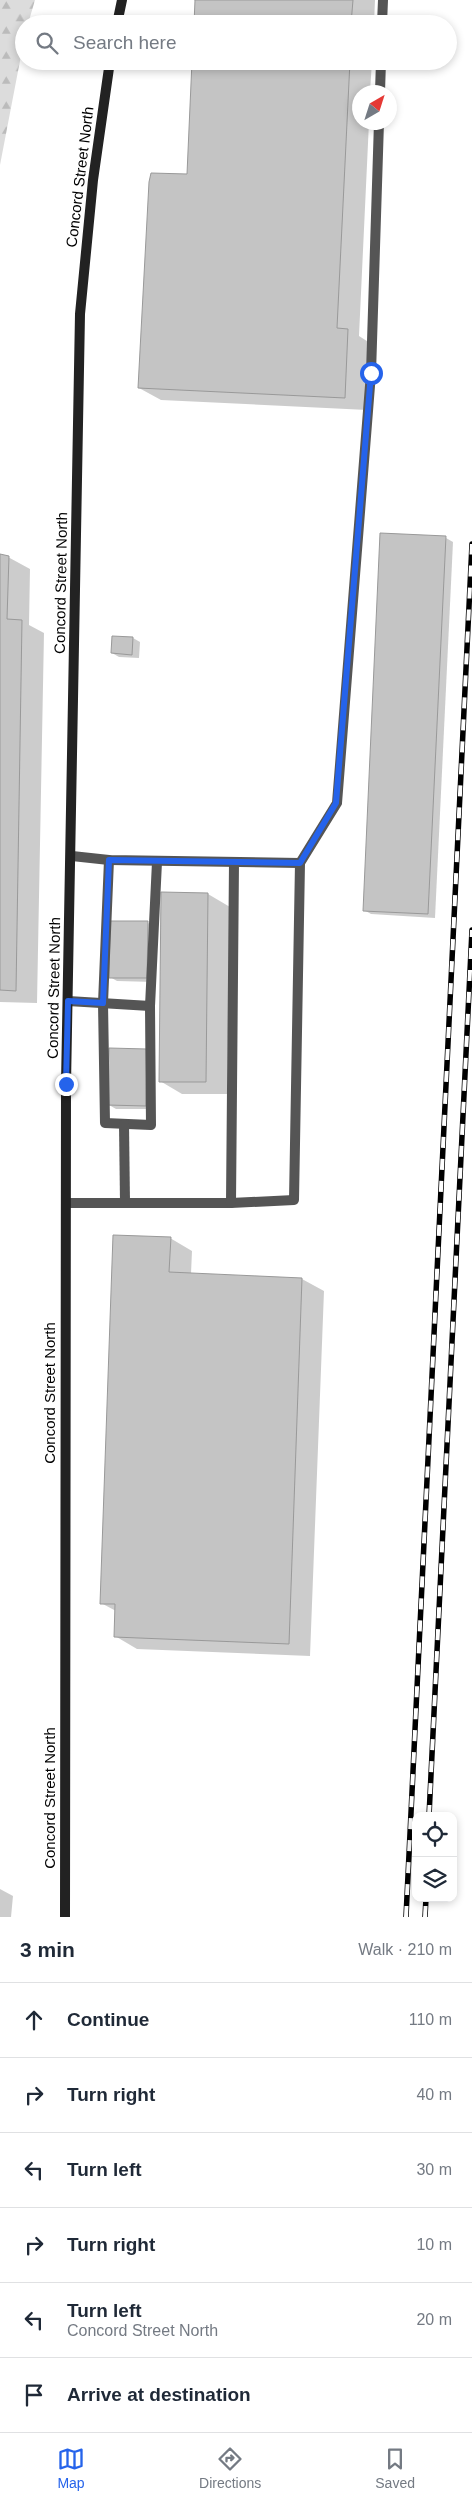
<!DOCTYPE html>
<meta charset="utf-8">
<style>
:root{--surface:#fff;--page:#f2f2f3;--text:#1f2937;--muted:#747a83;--line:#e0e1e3;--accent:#2563eb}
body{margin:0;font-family:Arial,sans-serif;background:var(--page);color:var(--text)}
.controls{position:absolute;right:15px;bottom:15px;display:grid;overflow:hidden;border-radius:10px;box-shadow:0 2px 8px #0003}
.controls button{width:45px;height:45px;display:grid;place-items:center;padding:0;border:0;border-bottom:1px solid var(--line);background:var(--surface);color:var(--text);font:25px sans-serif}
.compass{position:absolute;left:352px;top:85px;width:45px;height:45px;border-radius:50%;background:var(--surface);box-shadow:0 2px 8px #0003;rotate:39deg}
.stop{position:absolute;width:15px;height:15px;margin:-11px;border:4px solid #2563eb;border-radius:50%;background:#fff}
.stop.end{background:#2563eb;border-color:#fff;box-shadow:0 1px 5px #0008}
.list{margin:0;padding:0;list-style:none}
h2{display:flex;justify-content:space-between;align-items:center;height:65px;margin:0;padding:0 20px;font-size:21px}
h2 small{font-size:16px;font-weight:400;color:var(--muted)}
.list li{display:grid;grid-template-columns:32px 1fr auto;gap:15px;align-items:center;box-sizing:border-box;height:75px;padding:0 20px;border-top:1px solid var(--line)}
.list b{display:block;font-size:19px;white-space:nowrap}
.list p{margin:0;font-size:16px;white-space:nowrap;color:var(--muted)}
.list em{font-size:16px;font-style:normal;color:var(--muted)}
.icon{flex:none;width:28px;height:28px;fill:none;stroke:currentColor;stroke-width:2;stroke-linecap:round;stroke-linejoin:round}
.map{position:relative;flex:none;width:472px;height:1917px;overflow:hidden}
.search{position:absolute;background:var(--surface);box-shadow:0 2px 8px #0003;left:15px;right:15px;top:15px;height:55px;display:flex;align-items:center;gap:12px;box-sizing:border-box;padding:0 18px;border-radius:28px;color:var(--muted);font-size:19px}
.sheet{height:515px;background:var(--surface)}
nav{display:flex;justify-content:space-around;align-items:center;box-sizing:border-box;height:70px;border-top:1px solid var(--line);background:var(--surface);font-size:14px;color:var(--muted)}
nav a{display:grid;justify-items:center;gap:2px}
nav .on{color:var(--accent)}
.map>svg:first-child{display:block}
</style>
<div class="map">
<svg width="472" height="1917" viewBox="0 0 472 1917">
<defs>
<pattern id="forest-firs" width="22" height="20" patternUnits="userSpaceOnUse" patternTransform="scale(1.25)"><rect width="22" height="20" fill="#dcdcdc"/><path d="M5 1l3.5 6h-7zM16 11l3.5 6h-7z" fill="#bbb"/></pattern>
</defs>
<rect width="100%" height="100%" fill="#fff"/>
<!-- forest -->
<path fill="url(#forest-firs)" d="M0 0H35L28 24H24V40L0 165Z"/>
<!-- shadow -->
<g fill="#0003">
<path d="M194 0H375L374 24H195L196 2Z"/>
<path d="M194 61H372L370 92H360V122H369L359 336 370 343 367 410 161 400 139 388 188 176Z"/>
<path d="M446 538 453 542 435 918 371 914 364 910Z"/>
<path d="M0 555 8 557 30 569 29 625 44 633 37 1003 0 1002Z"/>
<path d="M133 638 140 642 139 658 119 657 112 653Z"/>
<path d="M208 894 230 907 227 1094H182L160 1081Z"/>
<path d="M148 923 155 927 154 982 117 981 110 977Z"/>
<path d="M110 1050 153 1109H116L109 1105Z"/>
<path d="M170 1238 192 1251 191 1274 302 1279 324 1291 310 1656 137 1649 115 1636 116 1611 101 1603Z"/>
<path d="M0 1889 13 1896 11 1917H0Z"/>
</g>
<!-- building -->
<g fill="#c4c4c4" stroke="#999">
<path d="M195 0H353L351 24H194Z"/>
<path d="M192 61H350L337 328 348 329 345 398 138 388 149 182 151 173 187 174Z"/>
<path d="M380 533 446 536 428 914 363 911Z"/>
<path d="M0 554 9 556 7 619 22 620 16 991 0 990Z"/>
<path d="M112 636 133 637 132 655 111 653Z"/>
<path d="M161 892 208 893 206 1082H159Z"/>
<path d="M110 921H148L147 978H109Z"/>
<path d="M109 1048 147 1049 146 1106 107 1105Z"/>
<path d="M113 1235 171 1237 169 1272 302 1278 289 1644 114 1637 115 1604H100Z"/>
</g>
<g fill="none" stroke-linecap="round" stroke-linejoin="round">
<!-- service -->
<g stroke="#555" stroke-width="10">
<path d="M382 24 383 0"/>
<path d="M380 92 381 61"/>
<path d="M72 856 109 860 300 863 337 803 371 373 379 122"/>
<path d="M109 860 103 1003 105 1123 151 1125 150 1006"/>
<path d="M68 1001 150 1006 157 862"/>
<path d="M124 1124 125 1203"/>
<path d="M66 1203H231L294 1200 300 863"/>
<path d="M231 1203 234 862"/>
</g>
<!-- secondary -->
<g stroke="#222" stroke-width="10">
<path d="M117 24 122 0"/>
<path d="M65 1917 66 1084 80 314 93 180 110 61"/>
</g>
<defs>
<g id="rail">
<path d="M429 1816 472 930"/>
<path d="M406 1917 472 544"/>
<path d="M425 1917 426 1898"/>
</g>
</defs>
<!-- rail casing -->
<use href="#rail" stroke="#000" stroke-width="5.5"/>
<!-- rail -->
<use href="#rail" stroke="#fff" stroke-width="4" stroke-dasharray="11" stroke-linecap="butt"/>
</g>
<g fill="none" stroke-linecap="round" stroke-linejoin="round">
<!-- route -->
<path stroke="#2563eb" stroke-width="6" d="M66 1084 68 1001 103 1003 109 860 300 863 336 803 371 373"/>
</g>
<g text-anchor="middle" stroke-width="4" stroke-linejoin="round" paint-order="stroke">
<!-- street labels -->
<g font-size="15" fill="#000" stroke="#fff">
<text transform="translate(80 177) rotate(-83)" y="5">Concord Street North</text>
<text transform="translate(61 583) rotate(-89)" y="5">Concord Street North</text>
<text transform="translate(54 988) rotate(-89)" y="5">Concord Street North</text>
<text transform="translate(50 1393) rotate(-90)" y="5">Concord Street North</text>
<text transform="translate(50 1798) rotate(-90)" y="5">Concord Street North</text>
</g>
</g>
</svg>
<div class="controls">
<button><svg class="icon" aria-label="locate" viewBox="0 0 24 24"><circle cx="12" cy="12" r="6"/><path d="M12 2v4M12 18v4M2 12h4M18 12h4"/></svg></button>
<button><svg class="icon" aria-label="layers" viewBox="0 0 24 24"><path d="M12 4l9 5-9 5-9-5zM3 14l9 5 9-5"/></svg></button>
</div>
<svg class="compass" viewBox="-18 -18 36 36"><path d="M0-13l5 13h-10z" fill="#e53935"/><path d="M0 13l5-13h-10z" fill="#747a83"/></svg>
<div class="stop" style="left:371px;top:373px"></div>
<div class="stop end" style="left:66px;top:1084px"></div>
<div class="search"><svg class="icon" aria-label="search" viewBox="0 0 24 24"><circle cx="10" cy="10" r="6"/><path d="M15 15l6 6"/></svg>Search here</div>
</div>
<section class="sheet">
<h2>3 min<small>Walk · 210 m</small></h2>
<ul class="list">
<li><svg class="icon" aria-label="ahead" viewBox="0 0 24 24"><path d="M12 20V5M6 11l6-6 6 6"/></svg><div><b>Continue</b></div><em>110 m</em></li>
<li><svg class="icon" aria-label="right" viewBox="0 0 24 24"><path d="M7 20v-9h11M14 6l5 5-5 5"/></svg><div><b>Turn right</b></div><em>40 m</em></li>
<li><svg class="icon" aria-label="left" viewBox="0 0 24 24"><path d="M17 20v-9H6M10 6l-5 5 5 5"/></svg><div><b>Turn left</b></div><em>30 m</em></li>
<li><svg class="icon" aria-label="right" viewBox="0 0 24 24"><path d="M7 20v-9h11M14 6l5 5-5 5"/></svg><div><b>Turn right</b></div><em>10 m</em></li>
<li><svg class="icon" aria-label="left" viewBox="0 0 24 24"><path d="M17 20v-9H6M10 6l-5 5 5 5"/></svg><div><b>Turn left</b><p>Concord Street North</p></div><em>20 m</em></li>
<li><svg class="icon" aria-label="arrive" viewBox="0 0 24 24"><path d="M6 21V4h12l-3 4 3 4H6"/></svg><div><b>Arrive at destination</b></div></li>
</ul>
</section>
<nav>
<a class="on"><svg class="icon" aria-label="map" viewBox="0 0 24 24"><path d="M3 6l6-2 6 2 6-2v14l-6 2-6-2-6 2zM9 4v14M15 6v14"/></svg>Map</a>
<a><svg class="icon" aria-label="directions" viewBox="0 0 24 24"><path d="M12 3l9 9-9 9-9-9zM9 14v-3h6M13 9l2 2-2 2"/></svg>Directions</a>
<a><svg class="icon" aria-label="saved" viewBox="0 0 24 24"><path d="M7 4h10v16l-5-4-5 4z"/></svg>Saved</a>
</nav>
